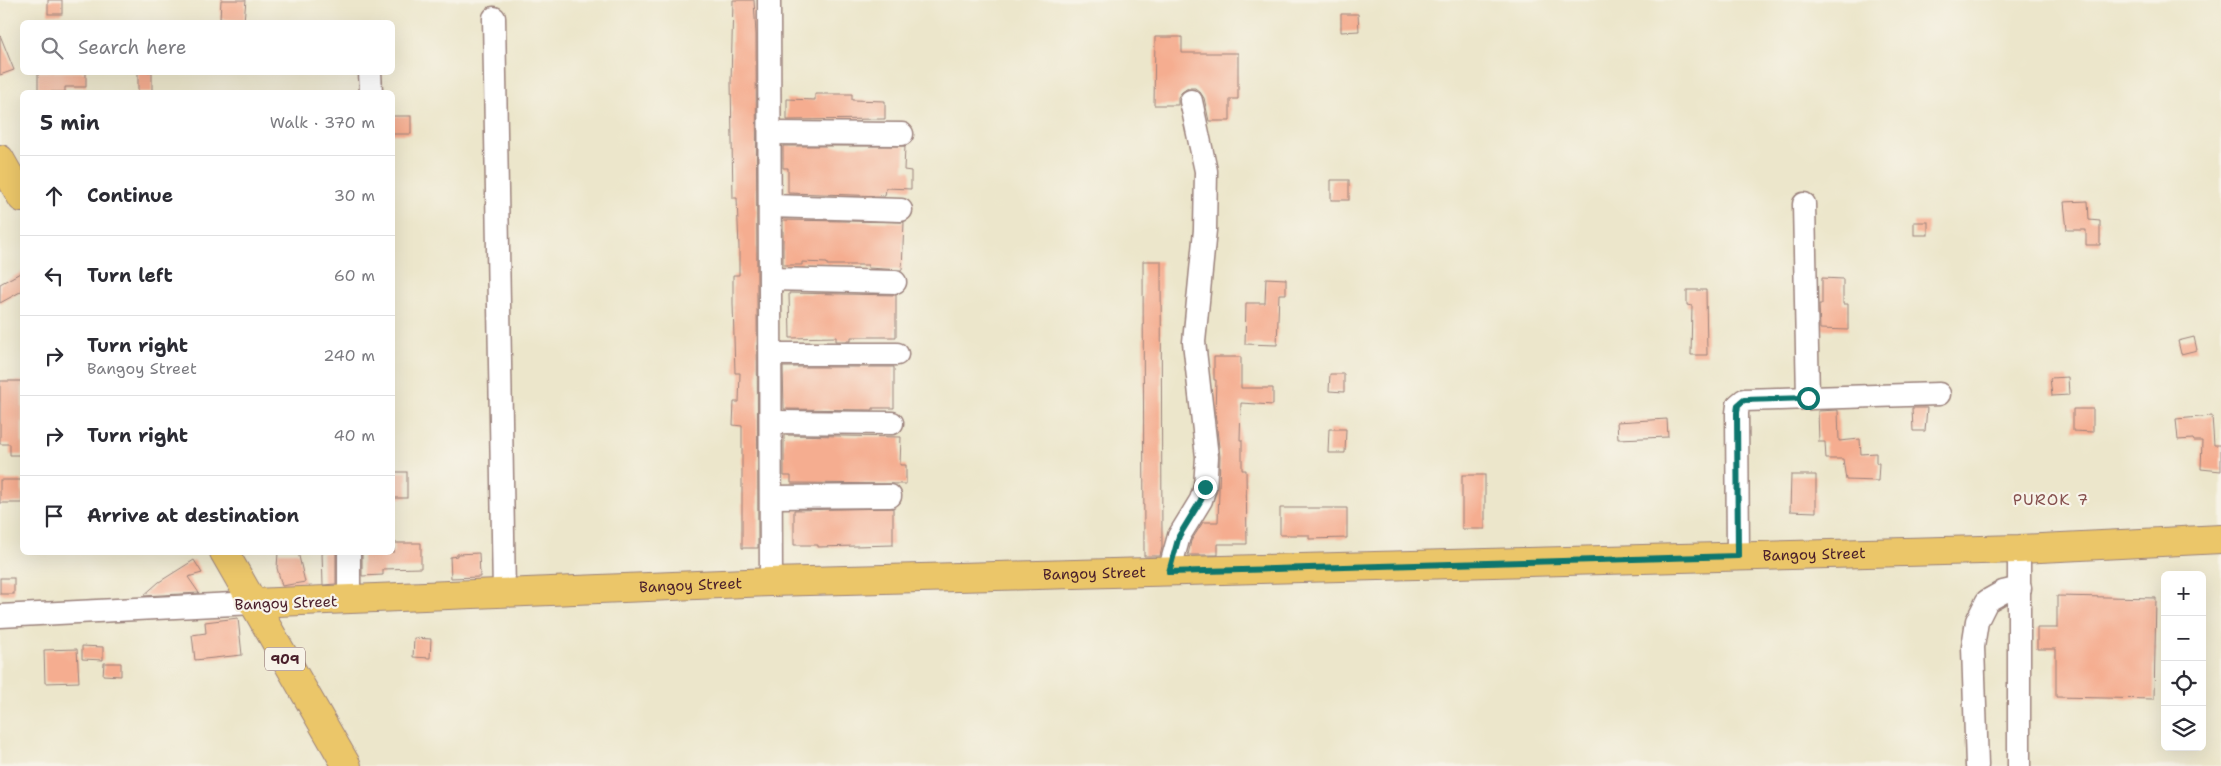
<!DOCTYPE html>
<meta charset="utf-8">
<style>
:root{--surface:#fff;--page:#f7f7f7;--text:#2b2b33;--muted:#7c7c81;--line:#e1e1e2}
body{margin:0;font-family:"Shantell Sans",sans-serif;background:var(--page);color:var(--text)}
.controls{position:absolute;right:15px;bottom:15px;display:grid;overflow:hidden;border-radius:8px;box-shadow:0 5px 20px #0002}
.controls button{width:45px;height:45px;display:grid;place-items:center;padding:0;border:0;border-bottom:1px solid var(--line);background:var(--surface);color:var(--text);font:25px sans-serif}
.stop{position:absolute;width:15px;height:15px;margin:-11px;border:4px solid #0f766e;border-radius:50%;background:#fff}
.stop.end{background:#0f766e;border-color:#fff;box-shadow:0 1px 5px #0008}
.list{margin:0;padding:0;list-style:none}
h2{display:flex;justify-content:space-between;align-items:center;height:65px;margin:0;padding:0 20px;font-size:21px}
h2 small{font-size:16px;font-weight:400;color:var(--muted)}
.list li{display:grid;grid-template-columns:32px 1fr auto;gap:15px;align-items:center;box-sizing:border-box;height:80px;padding:0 20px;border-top:1px solid var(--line)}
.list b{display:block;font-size:19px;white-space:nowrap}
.list p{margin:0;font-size:16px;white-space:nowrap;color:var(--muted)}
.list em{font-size:16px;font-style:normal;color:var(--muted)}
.icon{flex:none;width:28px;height:28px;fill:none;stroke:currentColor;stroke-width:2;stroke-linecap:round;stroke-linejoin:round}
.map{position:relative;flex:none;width:2221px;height:766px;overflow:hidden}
.search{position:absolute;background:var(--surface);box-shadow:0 5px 20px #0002;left:20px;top:20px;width:375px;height:55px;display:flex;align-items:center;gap:12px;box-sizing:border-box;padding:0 18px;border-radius:8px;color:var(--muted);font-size:19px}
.panel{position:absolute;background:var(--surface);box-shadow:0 5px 20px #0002;left:20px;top:90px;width:375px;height:465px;border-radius:8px}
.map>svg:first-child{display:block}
</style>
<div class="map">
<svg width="2221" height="766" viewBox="0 0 2221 766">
<rect width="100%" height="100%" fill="#f7f3e8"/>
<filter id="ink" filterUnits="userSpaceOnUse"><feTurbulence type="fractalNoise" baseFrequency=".02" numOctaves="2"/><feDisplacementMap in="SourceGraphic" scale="10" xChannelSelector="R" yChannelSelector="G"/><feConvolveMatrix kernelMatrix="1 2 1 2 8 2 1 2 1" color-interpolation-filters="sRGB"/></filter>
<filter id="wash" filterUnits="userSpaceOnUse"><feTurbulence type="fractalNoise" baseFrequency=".0096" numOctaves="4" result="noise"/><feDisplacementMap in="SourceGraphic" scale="20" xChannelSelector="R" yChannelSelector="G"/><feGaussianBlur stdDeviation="1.12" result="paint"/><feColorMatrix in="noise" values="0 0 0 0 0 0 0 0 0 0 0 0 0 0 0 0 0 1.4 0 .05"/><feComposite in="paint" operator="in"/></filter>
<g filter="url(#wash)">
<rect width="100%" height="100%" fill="#ece6cb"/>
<g id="blocks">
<!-- building -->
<g fill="#f5ad90">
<rect x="48" y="0" width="14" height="14"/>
<path d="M221 0H246L244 21 220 19Z"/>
<path d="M733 0H754L756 35 758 548H742V426L733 425 734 402H739L740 373H735L733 303V275H739V248L737 198H733L731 82Z"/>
<path d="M1341 14H1358L1359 31 1341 32Z"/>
<path d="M0 35 14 70 0 75Z"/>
<path d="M1155 37H1182V53H1238V99H1230V121H1209L1204 98 1200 92 1195 88H1188L1182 92 1178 97V105H1154Z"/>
<path d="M38 72H86V87H65V92H38Z"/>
<rect x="138" y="72" width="14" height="20"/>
<path d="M815 94H852V100L885 101V119L787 120V99L815 100Z"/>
<rect x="392" y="116" width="19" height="18"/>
<path d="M783 146H905L904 170 911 171V189L886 188 885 196 788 193V168H783Z"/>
<rect x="1331" y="180" width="18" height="20"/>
<path d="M2088 201 2089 220 2100 221V245H2086V230H2067L2064 202Z"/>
<path d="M783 220 904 222 902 270 868 268V265H827V263L802 262V265H783Z"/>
<rect x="1914" y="222" width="14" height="13"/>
<path d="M1143 261H1161L1162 547 1160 556H1144Z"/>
<path d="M22 272V291L0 303V284Z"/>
<path d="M1266 278 1286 279V294H1279L1277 345 1245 344 1246 303H1265Z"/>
<path d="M1822 278 1843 279V304H1848V330L1820 329 1819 304H1822Z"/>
<path d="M1687 290H1706L1707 355H1691L1692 306 1687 305Z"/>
<path d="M789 293 896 295V337H851V341H836V337L790 338Z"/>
<path d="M2194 337 2197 350 2181 354 2178 341Z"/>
<path d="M1214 357H1241V388H1273V405L1241 403 1240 440H1242V470H1246L1247 544H1218V555H1188L1191 541 1203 522H1218L1220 456 1215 412 1216 380H1214Z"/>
<path d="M783 367H894V408H873V410L784 409Z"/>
<path d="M1330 374H1344V392L1329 391Z"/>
<path d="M2068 377 2069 395 2052 396 2050 378Z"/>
<path d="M0 381H22V455H10V444H0Z"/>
<path d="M1912 408H1927L1925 431H1913Z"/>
<path d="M2073 409H2093V432L2073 431Z"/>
<path d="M1838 410 1839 441 1860 439 1861 454 1876 453V463H1879L1878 481 1846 480 1843 459H1826L1825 442H1819L1818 411Z"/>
<path d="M2212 416 2214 445H2221V471L2201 469 2202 441H2194L2193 439 2178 440 2176 419Z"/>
<path d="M1667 419 1668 437 1618 439 1617 422Z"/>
<path d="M1329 429H1346L1345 453H1328Z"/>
<path d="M784 435 901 437 900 465H906V484L791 483V476H784Z"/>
<rect x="393" y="472" width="14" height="26"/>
<rect x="1462" y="475" width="23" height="54"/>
<path d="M1791 475H1816V512L1790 511Z"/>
<rect x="0" y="480" width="22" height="23"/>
<path d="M893 508V545L818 547V545H794V510Z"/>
<path d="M1280 508H1347V538L1309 539V535H1280Z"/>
<path d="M394 543H421V568L383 569V575L362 576V552H394Z"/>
<path d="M278 552H298L305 582 282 586 277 568Z"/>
<path d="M330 552H336V584L323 585 322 553Z"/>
<path d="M479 553 480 577 451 578 450 557 457 556V554Z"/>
<path d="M194 560 202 573 188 577 199 593 143 596 159 582Z"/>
<rect x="0" y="578" width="14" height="16"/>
<path d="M2057 596 2156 598 2154 699 2056 697V649H2037V628H2057Z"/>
<path d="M238 618 242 655 195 660 192 635 206 633 205 622Z"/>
<path d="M414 638 431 639 430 658 413 657Z"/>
<path d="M82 646 103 647V660L82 659Z"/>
<path d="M77 649 79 682 45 683 44 650Z"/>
<path d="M104 663H121V676L103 675Z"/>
</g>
</g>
</g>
<g filter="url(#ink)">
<use href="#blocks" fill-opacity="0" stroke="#9b827b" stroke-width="1"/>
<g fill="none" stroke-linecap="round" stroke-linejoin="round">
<defs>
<g id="minor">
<path d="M769 0 771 582"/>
<path d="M494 18 504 593"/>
<path d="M370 72 371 92"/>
<path d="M770 133 902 134"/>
<path d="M1804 204 1808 398"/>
<path d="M770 206 901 210"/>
<path d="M771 279 895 282"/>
<path d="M771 354H897"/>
<path d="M772 422 892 423"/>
<path d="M772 497 890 496"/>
<path d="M2019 549V766"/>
<path d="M349 552V600"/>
<path d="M1738 556 1737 413 1738 405 1744 400 1939 394"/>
<path d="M1169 572 1179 536 1201 500 1205 487 1207 457 1194 342 1205 230 1206 171 1191 101"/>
<path d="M0 616 253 603"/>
<path d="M1977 766 1973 647 1977 621 1987 601 2003 592 2020 588"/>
</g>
<g id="major">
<path d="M0 159 22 198"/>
<path d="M224 552 347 766"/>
<path id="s1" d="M253 603 771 582 2019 549 2221 539"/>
</g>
</defs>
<!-- minor casing -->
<use href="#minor" stroke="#9b827b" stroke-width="25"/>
<!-- major casing -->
<use href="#major" stroke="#9b827b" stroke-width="30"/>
<!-- minor -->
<use href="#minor" stroke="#fff" stroke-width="22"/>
<!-- major -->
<use href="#major" stroke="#ebc669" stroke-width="28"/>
</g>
</g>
<g fill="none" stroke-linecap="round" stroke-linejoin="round" filter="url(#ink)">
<!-- route -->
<path stroke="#0f766e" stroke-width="6" d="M1205 487 1201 500 1179 536 1169 572 1738 556 1737 413 1738 405 1744 400 1808 398"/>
</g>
<g text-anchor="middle" stroke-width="4.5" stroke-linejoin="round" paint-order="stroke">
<!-- shield labels -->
<rect fill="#f7f3e8" stroke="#7e5f64" stroke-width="1" x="265" y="647.5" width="40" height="23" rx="4"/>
<g font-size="14" font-weight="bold" fill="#4a1f2b">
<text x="285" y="664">909</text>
</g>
<!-- street labels -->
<g font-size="15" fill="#4a1f2b" stroke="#f7f3e8">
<text dy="5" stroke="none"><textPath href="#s1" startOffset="1562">Bangoy Street</textPath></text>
<text dy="5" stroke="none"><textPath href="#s1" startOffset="842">Bangoy Street</textPath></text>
<text dy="5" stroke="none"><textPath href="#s1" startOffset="438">Bangoy Street</textPath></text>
<text transform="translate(286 603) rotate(-2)" y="5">Bangoy Street</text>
</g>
<!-- neighbourhood labels -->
<g font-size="16" letter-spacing="1" fill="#86514e" stroke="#f7f3e8">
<text x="2051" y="505">PUROK 7</text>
</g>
</g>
</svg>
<div class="controls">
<button>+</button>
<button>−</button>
<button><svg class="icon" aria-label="locate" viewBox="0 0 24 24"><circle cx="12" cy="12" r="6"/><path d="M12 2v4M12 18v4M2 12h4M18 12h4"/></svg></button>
<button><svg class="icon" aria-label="layers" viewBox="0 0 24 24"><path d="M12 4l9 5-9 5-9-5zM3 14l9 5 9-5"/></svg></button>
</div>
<div class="stop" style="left:1808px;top:398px"></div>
<div class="stop end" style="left:1205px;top:487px"></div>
<div class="search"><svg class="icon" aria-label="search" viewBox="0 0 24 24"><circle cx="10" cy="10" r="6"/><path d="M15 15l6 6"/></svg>Search here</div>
<section class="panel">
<h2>5 min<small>Walk · 370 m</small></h2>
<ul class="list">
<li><svg class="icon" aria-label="ahead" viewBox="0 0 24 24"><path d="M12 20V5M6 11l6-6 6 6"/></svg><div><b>Continue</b></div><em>30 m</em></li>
<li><svg class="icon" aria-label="left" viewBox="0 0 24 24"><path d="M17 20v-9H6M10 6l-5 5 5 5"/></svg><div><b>Turn left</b></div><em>60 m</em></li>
<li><svg class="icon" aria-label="right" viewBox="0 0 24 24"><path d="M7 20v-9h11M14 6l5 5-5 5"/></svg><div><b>Turn right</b><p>Bangoy Street</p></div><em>240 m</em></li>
<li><svg class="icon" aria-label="right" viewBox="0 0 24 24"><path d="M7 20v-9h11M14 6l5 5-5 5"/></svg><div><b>Turn right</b></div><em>40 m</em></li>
<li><svg class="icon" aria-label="arrive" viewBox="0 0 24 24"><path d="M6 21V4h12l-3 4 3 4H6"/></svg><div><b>Arrive at destination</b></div></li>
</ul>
</section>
</div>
